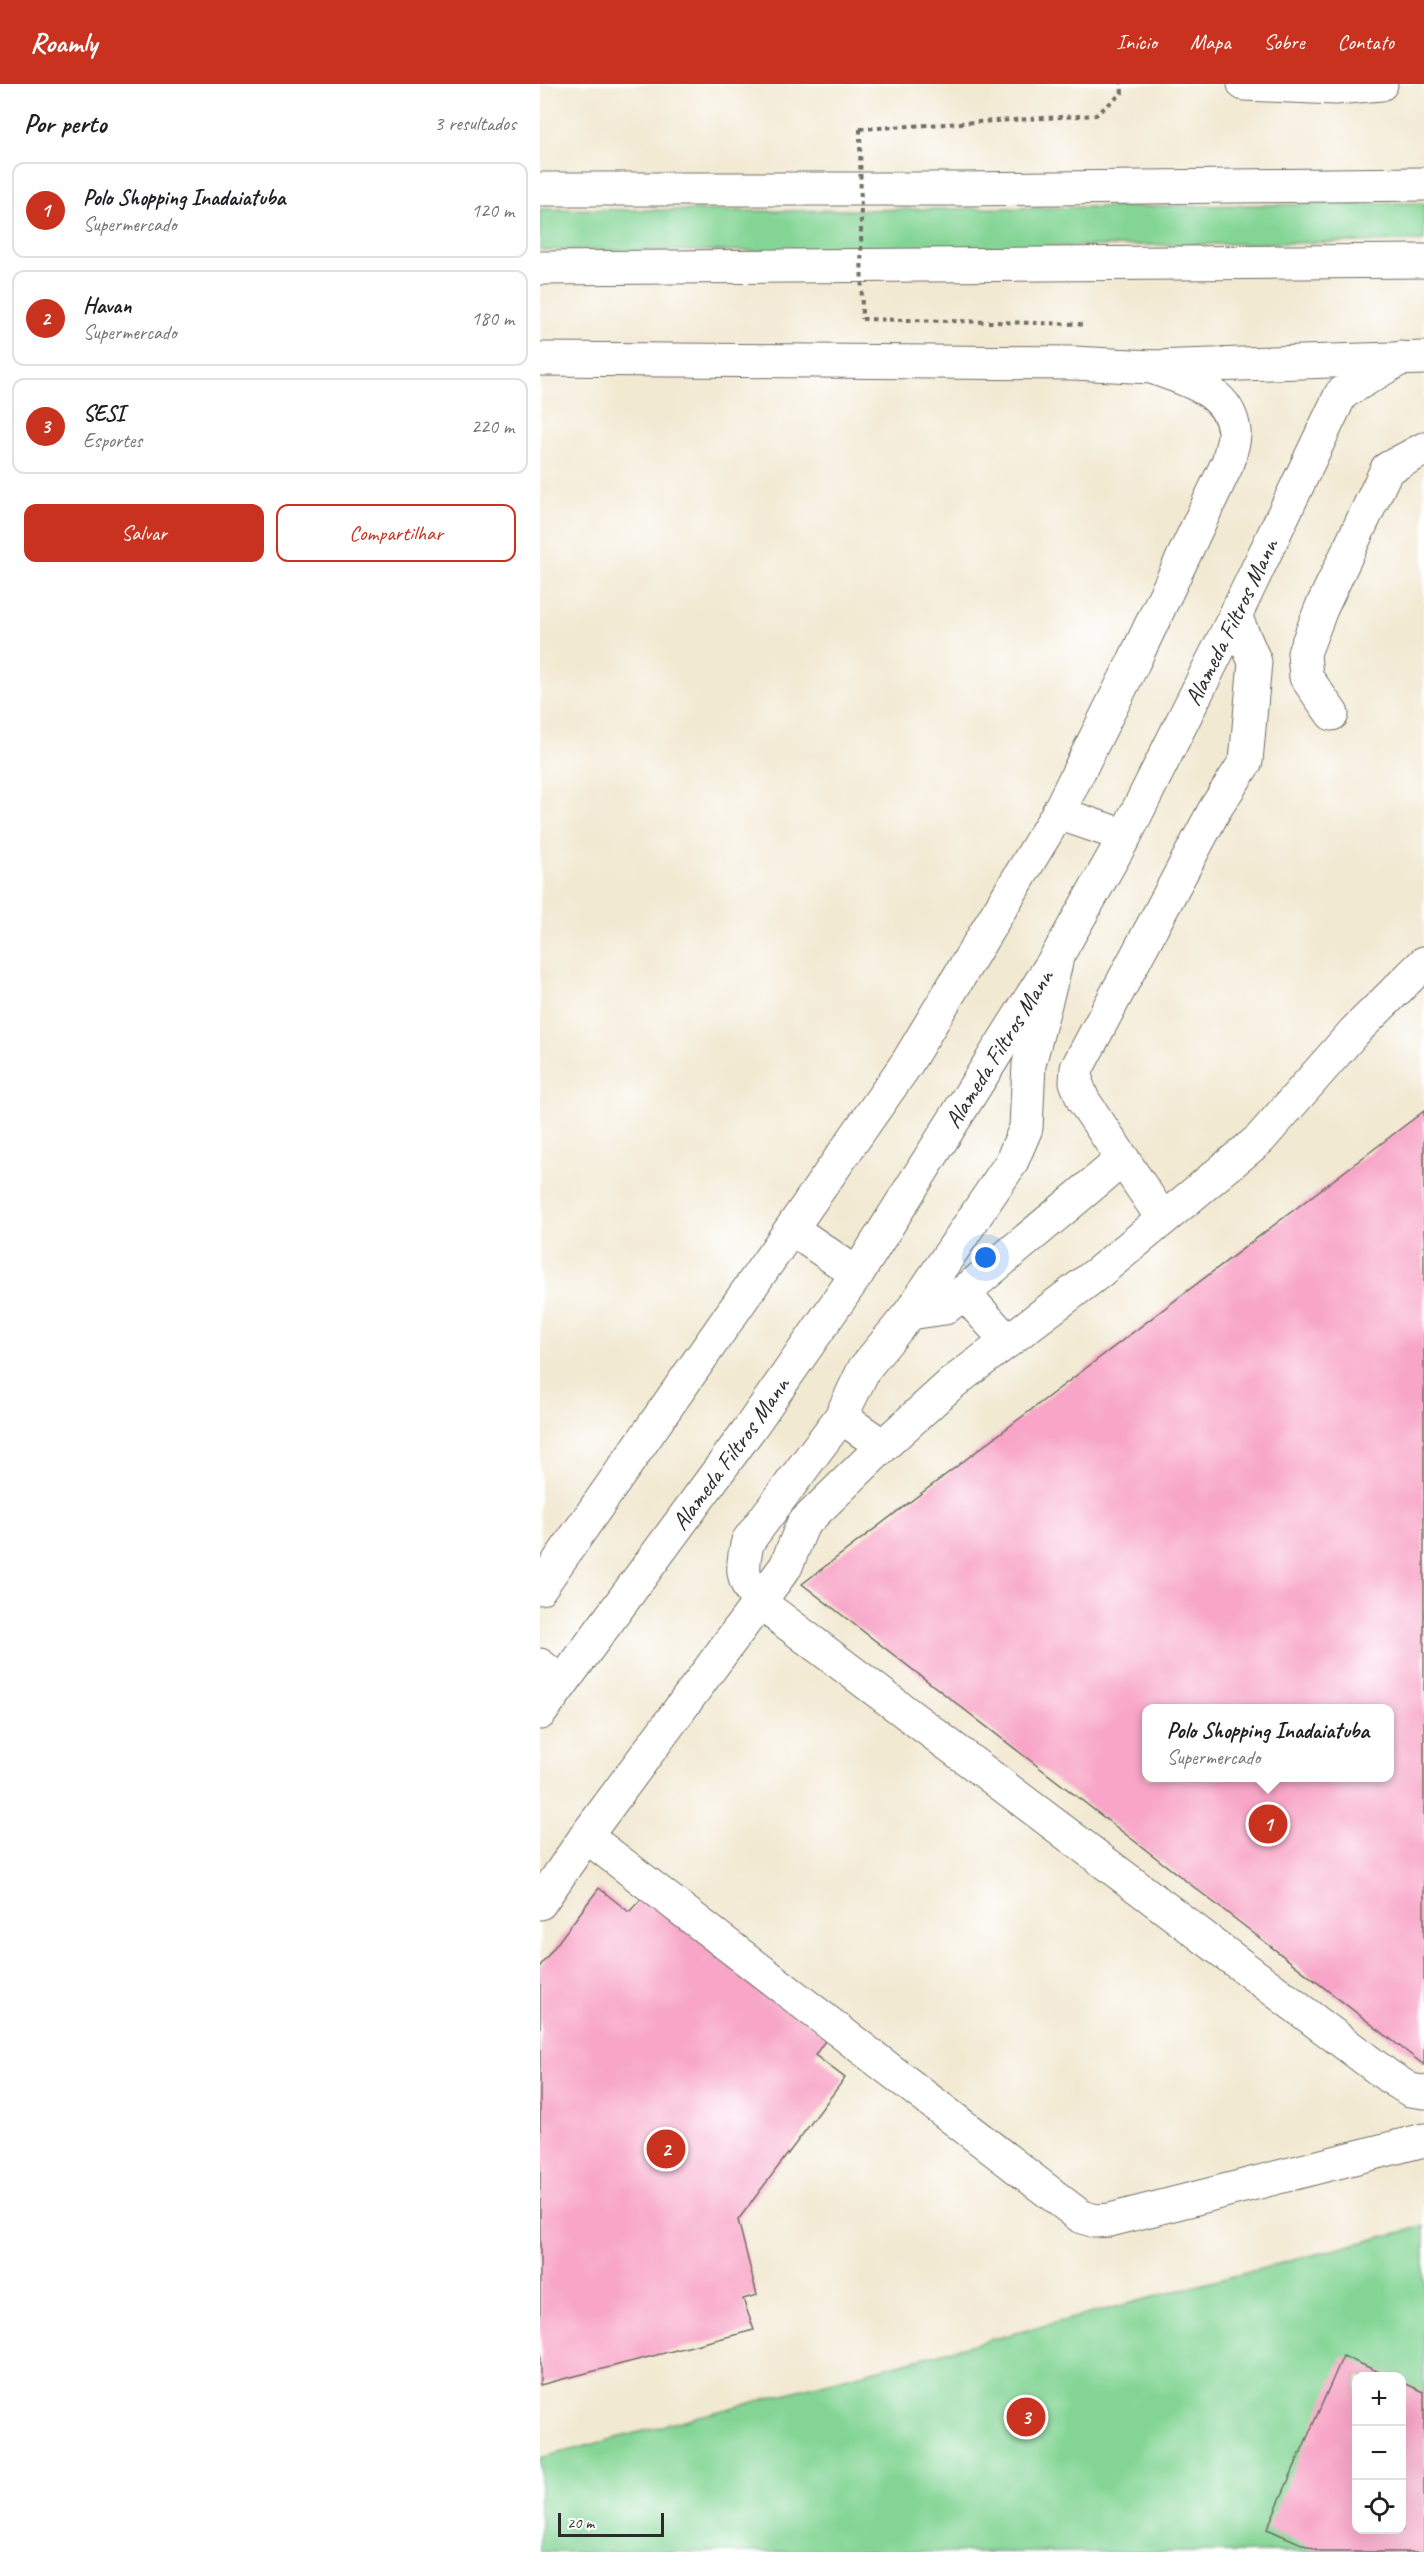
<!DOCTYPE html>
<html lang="pt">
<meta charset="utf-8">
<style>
:root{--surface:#fff;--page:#f2f2f2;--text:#202124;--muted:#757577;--line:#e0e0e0;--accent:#c8321e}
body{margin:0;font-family:Caveat,sans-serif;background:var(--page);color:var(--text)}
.controls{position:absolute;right:18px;bottom:18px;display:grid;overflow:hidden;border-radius:12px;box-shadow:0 6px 24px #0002}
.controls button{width:54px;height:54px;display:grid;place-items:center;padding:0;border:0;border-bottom:2px solid var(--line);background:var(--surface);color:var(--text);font:30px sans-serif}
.scale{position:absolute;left:18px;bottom:15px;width:106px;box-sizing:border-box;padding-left:6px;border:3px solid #2b2b2b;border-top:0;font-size:16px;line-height:21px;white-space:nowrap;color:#2b2b2b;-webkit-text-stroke:4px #fff;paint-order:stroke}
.you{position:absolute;left:446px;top:1174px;width:21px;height:21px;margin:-15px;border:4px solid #fff;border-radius:50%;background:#1a73e8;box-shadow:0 0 0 9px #1a73e833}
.badge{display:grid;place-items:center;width:39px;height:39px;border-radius:50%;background:var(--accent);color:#fff;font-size:20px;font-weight:700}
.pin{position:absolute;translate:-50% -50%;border:3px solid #fff;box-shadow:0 2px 6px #0006}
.popup{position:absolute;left:602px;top:1620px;width:252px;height:78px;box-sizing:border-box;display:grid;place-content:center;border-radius:12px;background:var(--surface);filter:drop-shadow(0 2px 4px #0005);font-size:20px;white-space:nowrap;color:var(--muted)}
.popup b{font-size:22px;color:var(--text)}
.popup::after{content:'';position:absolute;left:50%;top:100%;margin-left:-12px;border:12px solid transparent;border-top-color:var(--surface)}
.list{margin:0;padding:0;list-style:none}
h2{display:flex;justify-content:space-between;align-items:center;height:78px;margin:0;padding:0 24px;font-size:26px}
h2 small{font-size:20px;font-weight:400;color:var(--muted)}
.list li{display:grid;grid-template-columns:39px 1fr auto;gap:18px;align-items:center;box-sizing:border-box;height:96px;margin:0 12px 12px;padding:0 12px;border:2px solid var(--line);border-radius:12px}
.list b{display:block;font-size:22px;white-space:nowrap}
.list p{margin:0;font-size:20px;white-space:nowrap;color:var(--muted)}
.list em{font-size:20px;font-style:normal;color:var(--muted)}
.actions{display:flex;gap:12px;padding:18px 24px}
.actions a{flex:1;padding:14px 0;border:2px solid var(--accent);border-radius:12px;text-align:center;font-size:21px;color:var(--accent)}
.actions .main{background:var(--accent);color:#fff}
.icon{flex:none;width:33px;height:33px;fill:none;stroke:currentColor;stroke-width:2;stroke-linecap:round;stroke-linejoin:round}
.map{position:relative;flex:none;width:884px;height:2468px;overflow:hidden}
header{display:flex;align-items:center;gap:36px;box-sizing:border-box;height:84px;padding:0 30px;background:var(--accent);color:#fff}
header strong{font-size:28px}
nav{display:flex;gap:33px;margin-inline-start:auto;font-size:21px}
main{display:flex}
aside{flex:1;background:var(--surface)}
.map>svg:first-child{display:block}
</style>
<header>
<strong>Roamly</strong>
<nav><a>Início</a><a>Mapa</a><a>Sobre</a><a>Contato</a></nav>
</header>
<main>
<aside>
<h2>Por perto<small>3 resultados</small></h2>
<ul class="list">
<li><span class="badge">1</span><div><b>Polo Shopping Inadaiatuba</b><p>Supermercado</p></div><em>120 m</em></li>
<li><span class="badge">2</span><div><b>Havan</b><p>Supermercado</p></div><em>180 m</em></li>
<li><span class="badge">3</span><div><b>SESI</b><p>Esportes</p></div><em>220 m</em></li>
</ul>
<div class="actions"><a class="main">Salvar</a><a>Compartilhar</a></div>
</aside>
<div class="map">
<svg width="884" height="2468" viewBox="0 0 884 2468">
<rect width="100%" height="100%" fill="#fff"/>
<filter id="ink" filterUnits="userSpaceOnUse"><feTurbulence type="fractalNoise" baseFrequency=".0167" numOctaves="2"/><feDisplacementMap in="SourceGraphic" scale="12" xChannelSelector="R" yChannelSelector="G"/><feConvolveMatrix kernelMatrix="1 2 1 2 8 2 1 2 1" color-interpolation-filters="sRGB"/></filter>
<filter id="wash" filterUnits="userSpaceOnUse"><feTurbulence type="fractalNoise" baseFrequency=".008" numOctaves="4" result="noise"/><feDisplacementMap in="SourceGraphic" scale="24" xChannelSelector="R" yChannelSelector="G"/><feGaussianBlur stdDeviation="1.35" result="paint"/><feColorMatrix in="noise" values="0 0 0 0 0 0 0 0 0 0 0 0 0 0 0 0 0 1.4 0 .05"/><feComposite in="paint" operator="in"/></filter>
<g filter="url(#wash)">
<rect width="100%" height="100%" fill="#f2e9d2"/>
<!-- green -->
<g fill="#84d595" stroke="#588060" stroke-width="1.5" fill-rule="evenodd">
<path d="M884 119V157L227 167 0 166V125L227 127Z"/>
<path d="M884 2142V2468H0V2374ZM816 2292H862V2446H816Z"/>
</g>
<g id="blocks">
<!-- building -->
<g fill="#f8a5c7" fill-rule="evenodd">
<path d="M884 1027V1981L262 1500ZM606 1624H849V1694H606Z"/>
<path d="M59 1804 89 1828 104 1812 287 1954 275 1971 305 1994 198 2136 217 2211 203 2215 214 2246 0 2301V1882Z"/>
<path d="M803 2272 848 2292H816V2446H862V2298L884 2308V2468H780L727 2445Z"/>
</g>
</g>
</g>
<g filter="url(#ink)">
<use href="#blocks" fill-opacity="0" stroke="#716e65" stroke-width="1.5"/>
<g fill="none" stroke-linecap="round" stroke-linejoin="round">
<defs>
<g id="minor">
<path d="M792 630 766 593 764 569 781 525 847 385 884 365"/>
<path d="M516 879 489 980 486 1044 471 1079 370 1229 324 1285 301 1333 208 1457C201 1483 201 1497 219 1518L848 1992 870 2006 884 2008"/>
<path d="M623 1135 543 1016 536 998 537 984 675 725 706 677 715 578 695 532"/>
<path d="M423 1208 467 1257"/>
<path d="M370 1229 405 1224 583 1075"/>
<path d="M301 1333 343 1362 411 1300 558 1189 720 1055 814 948 884 879"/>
<path d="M46 1752 540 2132 555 2137 570 2136 884 2056"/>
<path d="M0 1819 46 1752 246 1482 263 1440 343 1362"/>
</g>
<g id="major">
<path d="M704 0 795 4 841 0"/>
<path d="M0 275 533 279 612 283 884 274"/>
<path d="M518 729 585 752"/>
<path d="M252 1145 317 1190"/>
<path d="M0 1504 367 979 518 729 594 577 689 376C690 367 695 356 694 347 689 305 645 296 612 283"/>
<path d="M0 1581 22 1599"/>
<path id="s1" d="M0 1629 210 1344 317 1190 519 869 585 752 695 532 801 310 861 274"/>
</g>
<g id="highway">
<path d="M0 105H424L884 100"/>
<path d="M0 184 884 177"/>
</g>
</defs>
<!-- minor casing -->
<use href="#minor" stroke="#716e65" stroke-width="35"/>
<!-- major casing -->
<use href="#major" stroke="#716e65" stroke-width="35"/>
<!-- highway casing -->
<use href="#highway" stroke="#716e65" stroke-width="35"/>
<!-- path -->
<g stroke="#716e65" stroke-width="4" stroke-dasharray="4.5 4.5" stroke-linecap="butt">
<path d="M320 45 556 31 582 9 581 0"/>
<path d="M322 235 540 240 539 246"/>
</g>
<!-- minor -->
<use href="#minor" stroke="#fff" stroke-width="33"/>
<!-- major -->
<use href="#major" stroke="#fff" stroke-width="33"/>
<!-- highway -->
<use href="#highway" stroke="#fff" stroke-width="33"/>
<!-- path-bridge -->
<path stroke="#716e65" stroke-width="4" stroke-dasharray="4.5 4.5" stroke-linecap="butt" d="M320 45 322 235"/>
</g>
</g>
<g text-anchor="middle" stroke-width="4.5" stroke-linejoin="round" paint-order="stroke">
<!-- street labels -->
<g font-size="24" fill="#2b2b2b" stroke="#fff">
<text dy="8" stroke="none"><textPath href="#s1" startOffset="1294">Alameda Filtros Mann</textPath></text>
<text dy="8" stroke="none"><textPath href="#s1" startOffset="808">Alameda Filtros Mann</textPath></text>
<text dy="8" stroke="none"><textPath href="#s1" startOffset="322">Alameda Filtros Mann</textPath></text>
</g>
</g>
</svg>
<div class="controls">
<button>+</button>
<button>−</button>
<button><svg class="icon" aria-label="locate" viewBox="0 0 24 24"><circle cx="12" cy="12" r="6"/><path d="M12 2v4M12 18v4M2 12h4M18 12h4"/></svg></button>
</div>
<div class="scale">20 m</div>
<div class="you"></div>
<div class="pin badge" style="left:728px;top:1740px">1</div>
<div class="popup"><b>Polo Shopping Inadaiatuba</b>Supermercado</div>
<div class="pin badge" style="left:126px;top:2065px">2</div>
<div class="pin badge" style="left:486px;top:2333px">3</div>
</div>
</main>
